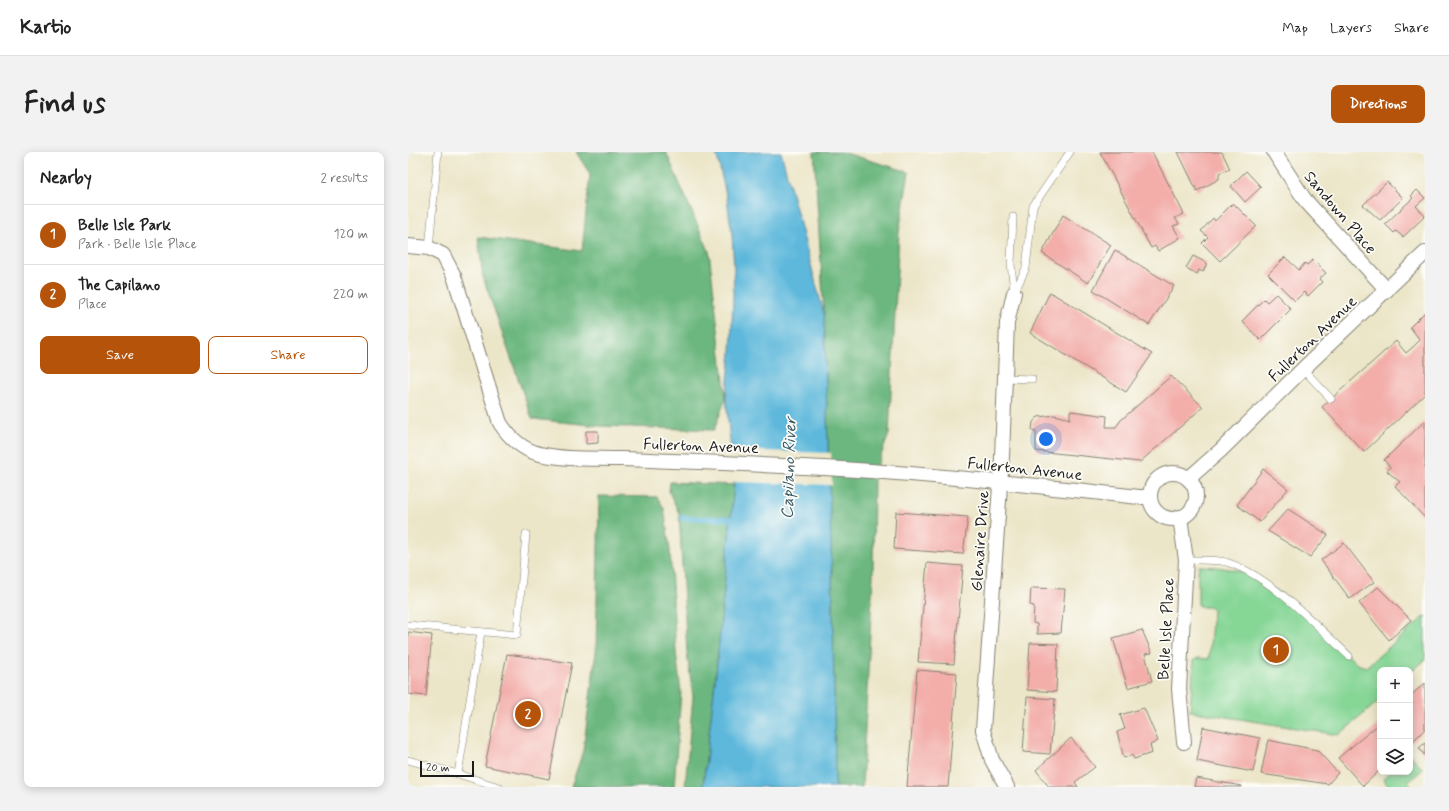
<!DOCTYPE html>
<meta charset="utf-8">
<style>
:root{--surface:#fff;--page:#f2f2f2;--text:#222;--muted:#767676;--line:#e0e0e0;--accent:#b45309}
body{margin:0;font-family:Mynerve,sans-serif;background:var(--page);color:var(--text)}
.controls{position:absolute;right:12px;bottom:12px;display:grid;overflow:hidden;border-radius:8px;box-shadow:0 2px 10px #0003}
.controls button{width:36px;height:36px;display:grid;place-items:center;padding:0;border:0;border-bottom:1px solid var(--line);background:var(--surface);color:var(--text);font:20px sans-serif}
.scale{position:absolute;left:12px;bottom:10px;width:54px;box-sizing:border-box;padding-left:4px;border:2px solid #1c1c1c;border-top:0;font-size:11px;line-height:14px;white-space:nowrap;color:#1c1c1c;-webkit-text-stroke:3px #fdfcf7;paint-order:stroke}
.you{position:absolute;left:638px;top:287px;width:14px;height:14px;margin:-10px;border:3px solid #fff;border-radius:50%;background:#1a73e8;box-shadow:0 0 0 6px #1a73e833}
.badge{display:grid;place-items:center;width:26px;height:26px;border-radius:50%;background:var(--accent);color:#fff;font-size:13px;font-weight:700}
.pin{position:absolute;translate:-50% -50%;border:2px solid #fff;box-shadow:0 1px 4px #0006}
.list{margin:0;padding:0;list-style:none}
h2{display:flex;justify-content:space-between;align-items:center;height:52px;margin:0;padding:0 16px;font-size:17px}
h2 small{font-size:13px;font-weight:400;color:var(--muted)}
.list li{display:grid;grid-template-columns:26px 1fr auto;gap:12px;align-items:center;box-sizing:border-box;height:60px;padding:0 16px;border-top:1px solid var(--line)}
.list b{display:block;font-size:15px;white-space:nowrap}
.list p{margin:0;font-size:13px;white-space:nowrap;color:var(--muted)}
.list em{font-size:13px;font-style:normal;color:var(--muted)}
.actions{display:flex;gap:8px;padding:12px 16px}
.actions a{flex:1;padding:9px 0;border:1px solid var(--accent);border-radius:8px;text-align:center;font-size:14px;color:var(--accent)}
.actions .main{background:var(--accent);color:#fff}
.icon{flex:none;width:22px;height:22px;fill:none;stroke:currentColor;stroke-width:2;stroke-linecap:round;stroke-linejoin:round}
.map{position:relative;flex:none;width:1017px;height:635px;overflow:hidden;border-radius:8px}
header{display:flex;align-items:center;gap:24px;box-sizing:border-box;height:56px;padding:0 20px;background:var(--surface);border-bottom:1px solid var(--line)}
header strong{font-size:19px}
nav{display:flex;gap:22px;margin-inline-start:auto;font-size:14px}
.intro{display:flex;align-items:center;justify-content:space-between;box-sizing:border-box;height:96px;padding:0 24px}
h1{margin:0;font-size:28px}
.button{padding:10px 18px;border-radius:8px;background:var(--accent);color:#fff;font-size:14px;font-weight:700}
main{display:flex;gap:24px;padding:0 24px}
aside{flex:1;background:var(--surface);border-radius:8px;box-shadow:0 2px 10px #0003}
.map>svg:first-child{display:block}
</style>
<header>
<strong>Kartio</strong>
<nav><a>Map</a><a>Layers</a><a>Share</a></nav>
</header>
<div class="intro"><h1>Find us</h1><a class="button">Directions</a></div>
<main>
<aside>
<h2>Nearby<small>2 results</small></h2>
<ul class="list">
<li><span class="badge">1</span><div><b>Belle Isle Park</b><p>Park · Belle Isle Place</p></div><em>120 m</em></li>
<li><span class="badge">2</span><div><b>The Capilano</b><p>Place</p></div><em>220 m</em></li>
</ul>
<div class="actions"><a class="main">Save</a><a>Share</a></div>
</aside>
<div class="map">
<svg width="1017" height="635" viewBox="0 0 1017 635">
<rect width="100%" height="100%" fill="#fdfcf7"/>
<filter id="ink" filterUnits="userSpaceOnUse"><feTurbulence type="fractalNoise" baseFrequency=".025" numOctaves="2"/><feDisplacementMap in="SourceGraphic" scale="8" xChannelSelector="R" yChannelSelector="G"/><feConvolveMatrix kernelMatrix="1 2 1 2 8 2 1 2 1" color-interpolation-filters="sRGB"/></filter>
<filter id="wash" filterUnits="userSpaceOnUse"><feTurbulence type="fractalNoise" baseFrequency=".012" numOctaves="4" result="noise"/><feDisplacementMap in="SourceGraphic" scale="16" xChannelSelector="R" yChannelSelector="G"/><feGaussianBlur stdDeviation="0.9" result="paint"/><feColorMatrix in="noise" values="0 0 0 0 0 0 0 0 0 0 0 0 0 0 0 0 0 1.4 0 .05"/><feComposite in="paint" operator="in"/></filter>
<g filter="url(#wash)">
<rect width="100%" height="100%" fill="#ece6c9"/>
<!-- green -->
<g fill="#86d696" stroke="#517959">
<path d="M791 414 809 415 844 421 882 449 949 512 958 515 1017 464V508L1002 521V518H972V548L931 583 782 559 786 508 790 506 801 507 805 458 803 455H792L790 452V420Z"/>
<path d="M1002 603 1015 617 1000 630 1005 635H981L975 627 983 620H1002Z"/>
</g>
<!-- forest -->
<g fill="#6cb77f" stroke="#446a4e">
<path d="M168 0H258L301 99 318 246 306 278 192 274 124 267 75 125 70 85 174 99 182 22Z"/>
<path d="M406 0H434L501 20 491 80 481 282 466 322 465 424 454 635H427L425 459 416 162Z"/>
<path d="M262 330 326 333 308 521 295 635H277L285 544 279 501 271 361 261 340Z"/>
<path d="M191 344 249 345 256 356 262 398 268 500 273 540 266 635H163L175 599 188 500Z"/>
</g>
<!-- water -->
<path fill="#5db8db" stroke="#3c6a7c" d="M308 0H373L416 162 425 459 427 635H295L308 521 326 333 318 246 323 201 326 116 324 83 319 47Z"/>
<!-- pier -->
<path fill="#ece6c9" d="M321 298 423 301 424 333 324 330Z"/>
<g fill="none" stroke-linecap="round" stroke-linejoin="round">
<!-- stream -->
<path stroke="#5db8db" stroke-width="5.5" d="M274 366 330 367"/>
</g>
<g id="blocks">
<!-- building -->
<g fill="#f3aeaa">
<path d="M692 0H744L776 62 767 66 771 72 765 74 772 86 750 99 747 94 743 96Z"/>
<path d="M770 0H814L822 17 811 21V27L789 39Z"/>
<path d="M838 19 853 35 837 50 823 34Z"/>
<path d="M979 30 995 46 972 68 955 53Z"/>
<path d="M1009 38 1017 46 1008 54 1017 64 995 85 988 79 986 81 977 72 1005 46 1003 44Z"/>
<path d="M825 51 848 74 812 109 794 91 800 85 793 79 805 66 807 69Z"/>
<path d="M655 63 703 93 680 131 634 101Z"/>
<path d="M707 98 766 134 741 173 685 138Z"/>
<path d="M785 104 799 111 795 120 791 118 789 122 778 116Z"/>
<path d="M877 105 891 118 897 111 899 113 905 108 918 121 911 127 914 130 900 144 896 140 887 149 860 122Z"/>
<path d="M642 140 744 202 718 240 622 181Z"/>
<path d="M868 142 883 157 852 188 834 169 856 147 859 150Z"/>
<path d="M1017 160V242L956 300 914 255 988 189 998 201 1005 195 1012 188 1002 175Z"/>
<path d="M763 224 795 255 732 310 628 299V279L624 278 625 270 630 265 647 263 662 267V259L671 260 699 264 698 275H708L713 268Z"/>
<path d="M1017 269V366L987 334 992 330 979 319 982 315 976 308Z"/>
<path d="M178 279H190V291L178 292Z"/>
<path d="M855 317 880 337 852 370 829 353Z"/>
<path d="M880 357 920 383 902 405 860 379Z"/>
<path d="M488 360 560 365 555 402 486 397Z"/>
<path d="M936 391 966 430 942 447 913 408Z"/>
<path d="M519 411 555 414 546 512 510 510Z"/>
<path d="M970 435 1003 468 981 488 951 451Z"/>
<path d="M623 436 657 437 653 481 629 482V472L625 471 626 454 622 453Z"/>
<path d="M734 478 744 501 737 502 744 529 720 536 705 486Z"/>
<path d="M0 480 24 483 18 544 0 542Z"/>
<path d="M622 491 650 492 648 540 619 538Z"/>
<path d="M99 502 164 511 141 627 77 614Z"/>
<path d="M509 518 549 521 540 635H499Z"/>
<path d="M1017 531V577L1002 592V544Z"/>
<path d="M619 545 647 547 642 602 615 600Z"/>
<path d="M736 556 750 589 742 593 744 601 726 607 724 603 716 606 709 580 717 577 712 563Z"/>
<path d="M972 571V618L955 634 930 606Z"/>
<path d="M795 575 852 586 845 620 789 609Z"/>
<path d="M663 586 687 615 667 630 670 635H641L628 618Z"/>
<path d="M860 588 909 598 930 621 920 632 853 622Z"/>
<path d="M1017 591V604L1011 596Z"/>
<path d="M788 626 834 634V635H786Z"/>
</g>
</g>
</g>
<g filter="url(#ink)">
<use href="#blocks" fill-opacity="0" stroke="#848172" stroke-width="1"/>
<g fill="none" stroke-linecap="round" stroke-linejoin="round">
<defs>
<g id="lane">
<path d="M605 65 603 112 606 140"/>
<path d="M21 96 30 0"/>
<path d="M606 141 618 116 625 54 662 0"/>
<path d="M895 217 923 247"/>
<path d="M597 226 624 227"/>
<path d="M778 408C789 408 807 407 818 410 861 423 908 473 941 504"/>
<path d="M0 473 109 483 118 382"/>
<path d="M0 608 50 622 73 480"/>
<path d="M50 622 91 635"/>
</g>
<g id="street">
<path d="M866 0 897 48 979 138"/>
<path d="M0 94 21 96 35 103 46 124 92 271C101 285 115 298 132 302 159 308 186 306 214 307 268 309 321 311 375 314 494 319 613 332 731 345H742"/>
<circle cx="765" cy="344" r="23"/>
<path d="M780 327 813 298 895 217 1017 101"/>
<path d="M772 365 778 408 771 537 776 590"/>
<path d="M599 635 584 608 575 578 594 305 599 171 606 141"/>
</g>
</defs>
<!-- lane casing -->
<use href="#lane" stroke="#848172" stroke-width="8"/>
<!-- street casing -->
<use href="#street" stroke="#848172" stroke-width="16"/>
<!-- lane -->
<use href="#lane" stroke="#fff" stroke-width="7"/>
<!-- street -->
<use href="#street" stroke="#fff" stroke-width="14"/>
</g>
</g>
<g text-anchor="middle" stroke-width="3.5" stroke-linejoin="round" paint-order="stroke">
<!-- street labels -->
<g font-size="16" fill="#1c1c1c" stroke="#fdfcf7">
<text transform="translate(933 60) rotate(50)" y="6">Sandown Place</text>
<text transform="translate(904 186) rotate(-44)" y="6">Fullerton Avenue</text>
<text transform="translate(293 293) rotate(2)" y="6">Fullerton Avenue</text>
<text transform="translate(617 316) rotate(6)" y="6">Fullerton Avenue</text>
<text transform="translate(571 389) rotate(-86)" y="6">Glenaire Drive</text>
<text transform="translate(757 477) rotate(-87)" y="6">Belle Isle Place</text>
</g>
<!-- water labels -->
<g font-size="17" font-style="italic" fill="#365a68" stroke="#fdfcf7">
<text transform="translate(380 316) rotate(-88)" y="6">Capilano River</text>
</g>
</g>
</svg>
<div class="controls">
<button>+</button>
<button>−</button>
<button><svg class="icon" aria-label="layers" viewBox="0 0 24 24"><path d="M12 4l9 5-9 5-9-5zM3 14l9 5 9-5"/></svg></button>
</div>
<div class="scale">20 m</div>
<div class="you"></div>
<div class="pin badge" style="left:868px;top:498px">1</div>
<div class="pin badge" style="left:120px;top:562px">2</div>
</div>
</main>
